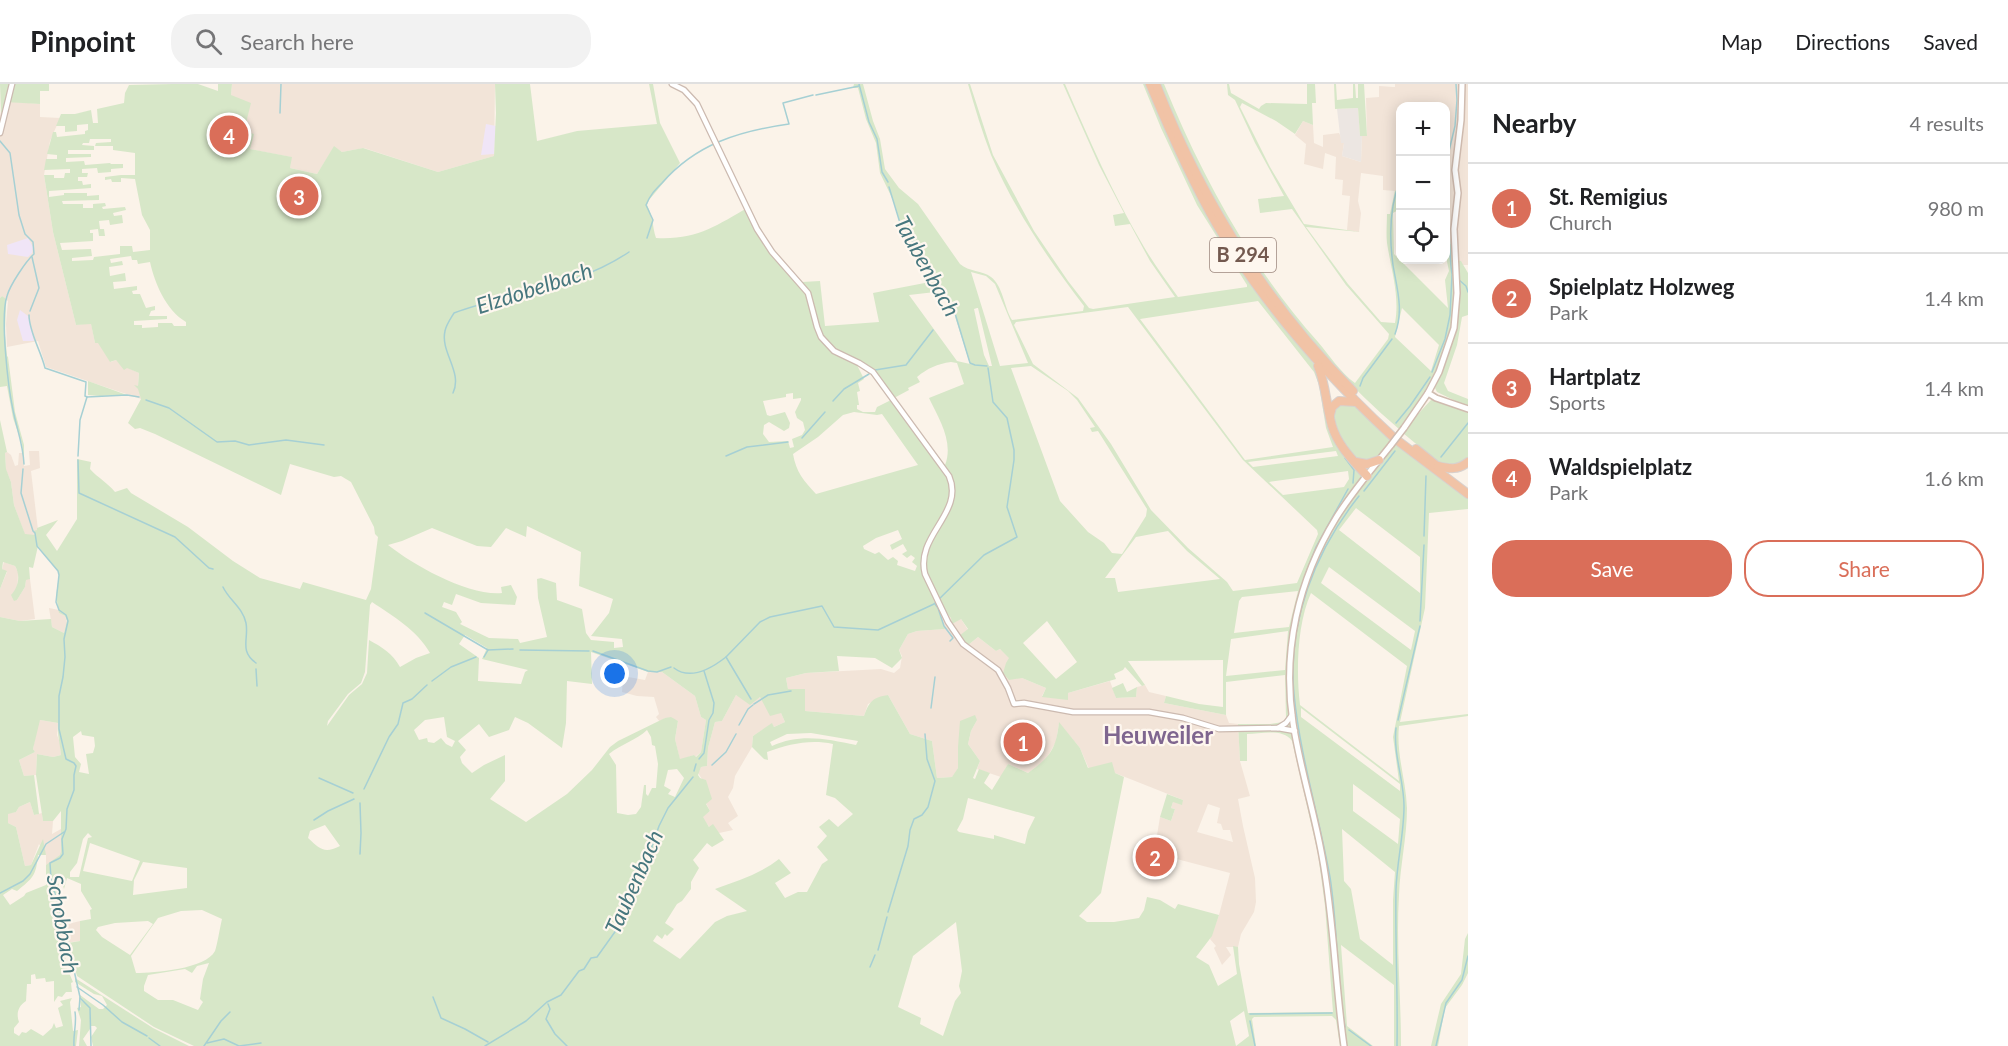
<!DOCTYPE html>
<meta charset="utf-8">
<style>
:root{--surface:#fff;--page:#f2f2f2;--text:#202124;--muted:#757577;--line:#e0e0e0;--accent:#da6e59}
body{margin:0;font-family:Lato,sans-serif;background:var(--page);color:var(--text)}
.controls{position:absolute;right:18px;top:18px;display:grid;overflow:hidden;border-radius:12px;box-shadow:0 3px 15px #0003}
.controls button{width:54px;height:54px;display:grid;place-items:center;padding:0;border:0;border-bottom:2px solid var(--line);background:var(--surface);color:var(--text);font:30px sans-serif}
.you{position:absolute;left:615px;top:590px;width:21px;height:21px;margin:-15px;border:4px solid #fff;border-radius:50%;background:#1a73e8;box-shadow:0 0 0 9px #1a73e833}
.badge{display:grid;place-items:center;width:39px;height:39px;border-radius:50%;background:var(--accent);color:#fff;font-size:20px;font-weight:700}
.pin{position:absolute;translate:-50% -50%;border:3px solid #fff;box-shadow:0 2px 6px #0006}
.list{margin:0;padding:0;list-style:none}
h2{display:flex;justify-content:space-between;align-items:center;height:78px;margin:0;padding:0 24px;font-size:26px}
h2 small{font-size:20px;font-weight:400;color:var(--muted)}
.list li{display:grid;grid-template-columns:39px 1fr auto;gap:18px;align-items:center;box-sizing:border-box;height:90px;padding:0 24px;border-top:2px solid var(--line)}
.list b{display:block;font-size:22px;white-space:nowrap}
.list p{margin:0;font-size:20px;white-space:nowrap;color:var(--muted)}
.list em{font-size:20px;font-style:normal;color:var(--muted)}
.actions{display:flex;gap:12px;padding:18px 24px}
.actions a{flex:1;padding:14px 0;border:2px solid var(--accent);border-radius:24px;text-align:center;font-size:21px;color:var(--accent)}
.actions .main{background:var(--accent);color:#fff}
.icon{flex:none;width:33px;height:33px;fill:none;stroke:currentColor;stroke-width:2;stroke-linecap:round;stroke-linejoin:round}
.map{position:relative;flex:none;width:1468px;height:962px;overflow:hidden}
header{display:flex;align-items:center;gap:36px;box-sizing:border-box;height:84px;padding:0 30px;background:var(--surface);border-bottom:2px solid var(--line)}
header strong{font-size:28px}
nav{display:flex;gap:33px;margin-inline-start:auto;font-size:21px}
.search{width:420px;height:54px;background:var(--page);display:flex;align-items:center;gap:15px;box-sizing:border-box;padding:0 21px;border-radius:24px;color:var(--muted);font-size:22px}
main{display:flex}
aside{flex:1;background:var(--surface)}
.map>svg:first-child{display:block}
</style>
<header>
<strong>Pinpoint</strong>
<div class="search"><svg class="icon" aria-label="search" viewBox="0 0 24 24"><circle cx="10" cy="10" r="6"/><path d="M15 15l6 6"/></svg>Search here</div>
<nav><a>Map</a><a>Directions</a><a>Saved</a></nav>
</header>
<main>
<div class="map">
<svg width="1468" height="962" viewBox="0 0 1468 962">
<rect width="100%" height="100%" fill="#fbf3e9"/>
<!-- residential -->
<g fill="#f2e4d8" fill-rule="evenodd">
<path d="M232 0H495L494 72 438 88 364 64 342 68 334 63 317 90 290 84 291 73 249 65 231 11Z"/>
<path d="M1395 0H1468V181H1462L1460 177H1452V160H1446V22H1400V113L1395 107 1383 106V92L1361 89 1358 117 1361 129 1359 148 1347 146 1350 112 1342 111 1343 96 1335 95 1336 73 1325 69 1323 85 1304 80 1306 60 1295 51 1303 37 1313 41 1314 59 1323 63V51L1339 49 1344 59 1342 72 1361 78 1362 52H1367L1366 14 1379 13V2L1393 3H1395Z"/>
<path d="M5 17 40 20V33L60 34 50 57 44 91 53 148 76 241 91 239 95 259 98 258 111 278 116 276 120 280 139 289 138 301 142 308 141 315 46 283 38 257 7 263 6 240 8 217 2 212 0 214V31Z"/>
<path d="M29 367H39L40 384 31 387 38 446 36 451H25L14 421 11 398 6 386 5 369 7 368 11 371 15 382 18 381 19 369H23L24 382 30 381Z"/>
<path d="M4 478 15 482 18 488 17 516 25 503 26 495H30L35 535 20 537 0 533V505L7 488 2 485Z"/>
<path d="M49 524 59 526V529L65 532 67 538 64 549 52 543Z"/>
<path d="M945 527 951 534 961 535 968 546 967 562 978 553 996 567 1000 565 1010 574 1022 594 1046 604 1042 612 1068 609 1110 597 1116 614 1136 613 1137 603 1145 601 1149 608 1166 612 1164 619 1226 631 1229 639 1238 640 1240 677 1250 712 1238 715 1243 742 1255 794 1256 818 1254 828 1241 850 1238 863H1226L1231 871 1222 881 1214 864 1216 862 1210 855 1219 831 1230 789 1154 769 1160 733 1171 737 1175 725 1171 724 1173 718 1183 716 1115 689 1089 685 1080 664 1059 639 1056 658 1045 677 1028 689 1008 680 1001 693 977 685 980 677 968 660 971 647 977 636 958 663V684L955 690 952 693 937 694 932 657 910 650 888 611 868 620 864 632 805 627 788 605 786 594 806 589 881 585 894 589 900 584 902 572 899 566 908 550 917 547 944 545 940 530ZM1208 720 1220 724 1217 739 1221 740 1223 746H1230L1233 758 1197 748Z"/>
<path d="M648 588H662L695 612 701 633 706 636 701 668 695 673 694 671 680 676 675 655 678 637 665 634 660 638 656 633 659 630 654 613 637 612 622 608 623 592 645 596Z"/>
<path d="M736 611 752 618 760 613 781 629 785 638 774 643 772 640 753 652 752 663 735 692 733 704 728 713 738 732 728 739 733 746 719 749 710 744 702 733 710 727 706 719 702 695 698 689 701 683 707 682 708 664 715 638 722 637Z"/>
<path d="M40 636 58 639 57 651 60 659 61 671 53 673 37 670 36 691 24 692 19 676 35 668 33 665 38 639Z"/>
<path d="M30 718 34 731 42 729 43 737H53L52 750 61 745V771L48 780 46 781V771L39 760 31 781 25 782 16 743 8 739V729L16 728 19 723Z"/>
<path d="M80 837V857L64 859 60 842Z"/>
</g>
<!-- industrial -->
<path fill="#ece6e2" d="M1358 24 1360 52H1362L1361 78 1342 72 1344 59H1341L1337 25Z"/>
<!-- education -->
<g fill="#f0e5f7">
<path d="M486 40 496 42 494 70 481 71Z"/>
<path d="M28 154 33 163 32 169 28 173 8 170 7 161Z"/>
<path d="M20 226 28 232 34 257H23L17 236Z"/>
</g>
<!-- green -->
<g fill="#d7e7c8" fill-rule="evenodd">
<path d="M0 0H49V7H40V20L5 18 1 31Z"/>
<path d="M172 0H198L218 7V0H232L231 11 251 19 244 47 254 50 250 65 292 73 290 84 317 90 334 62 342 68 363 64 438 88 494 72 496 29 495 0H530L537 57 577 47 657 40 649 0H653L660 39 680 79 649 116 647 121C654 135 652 142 656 154 698 156 715 142 749 123L770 162 802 198 820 197 825 242 879 238 873 209 935 197 925 180 923 174 907 152 908 149 900 139 893 116 880 89 876 59 866 35 858 4H853L854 0H863L873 37 880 55 885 85 899 104 918 120 960 180C969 188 982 186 991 193 1003 202 1004 223 1012 236L1083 227 1084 222C1048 175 1014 125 991 71 982 48 975 24 968 0H970L993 71 1034 147 1068 197 1089 224 1093 225 1175 213 1150 177 1130 140 1115 142 1113 131 1124 129 1099 81 1063 0H1065C1089 55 1113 111 1144 163 1154 180 1166 196 1178 213L1247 203V201L1197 121 1161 44 1143 0H1147L1294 255 1317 284 1330 343 1362 389 1361 395 1350 408 1355 412 1396 359 1468 414V425L1429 429 1425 524 1400 638 1468 630V632L1399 642C1396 670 1406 696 1407 724 1407 753 1400 782 1399 811 1396 861 1401 912 1401 962H1394V901L1341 861 1347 942 1373 962H1340L1336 936 1332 932 1254 933 1252 935 1256 962H194L154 943 77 892 68 859 80 857V837L91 835 90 826 92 825 81 807V800L67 794 64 805 61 795H57L61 809V819L56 820 59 830H64L66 840 60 842 67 884 73 898 71 899 72 908H66L62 913 58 912 54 918V897L46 898 45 894 36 895 35 890 31 891V900H27L26 917C18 922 16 930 19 938L14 944V949L19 952 22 948 26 949 31 945 43 952 52 944 54 939 56 944 63 942 58 924 63 921 60 917 72 914 70 918 73 947 78 946 76 962H0V533L20 537 51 535 52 543 64 549 67 537 65 532 59 529 56 512 59 491 58 487 38 462 33 484 29 483 30 495 26 496 25 503 17 516 14 517 11 511C18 504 21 492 15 482L3 478 2 485 7 487 0 505V336L7 368 5 369 6 385 11 398 14 421 25 450 35 451 33 447 37 446V444L58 436 46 451 57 467 77 435V375L91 378 90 385C98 394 108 399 115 408L127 404 131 409 188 443 233 477 260 494 300 505 303 498 366 516 371 505 378 453 375 450 374 443 351 398 341 392 334 393 290 380 281 411 155 350 140 344 135 345 128 339 141 315 138 305 134 301 138 302 139 289 127 284 124 286 116 276 110 278 98 259H95L91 240 76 241 53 148 44 91H54V94H64L65 89H70V85L44 86 46 75H57V71L47 70 53 48H56L57 53 85 50V47L88 46V40L77 41V47L65 48V42H56L61 30H75L91 26 93 39H98L97 25 124 19 125 9 129 1ZM90 55H111V58L96 59 95 62H113V66L135 69V91H121L105 93V96L111 95 112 98H121V94L135 95 142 131 150 146V166L133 168 132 162H120V170L94 173 93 176 72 177V174L92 172 91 165 62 166 60 159 93 157V149H90V146L98 145 99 152H105L104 145H100L99 137 109 136 110 141 123 139 122 131 114 132 113 129 126 126 125 123 103 125 102 123 106 122 105 119 93 120V124H83V120H63L62 117 99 116V111L87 112V109H64V111L49 113V107L91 104V100L83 101 82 97H78V93H87L88 89H82V85L97 84 98 89 111 88V85L123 84V80H111L110 79 85 81 84 77 66 78V74L91 73V70H68V66H94V62L82 61 83 59H89ZM131 172 132 176H137L138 180 150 178C155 200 166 226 186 238V242H174L172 239H158V243L142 244V241H134V237L167 235V232H149L151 227 155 226V222L146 224 140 210H133L132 207 137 206V202L114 205 113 198 126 197 125 189 110 192 109 183 123 181 122 177 111 179 110 175ZM971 188 986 192 995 200 1028 279 1000 282ZM944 207 953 226 970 280 957 277 909 211ZM1258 217 1314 288 1319 301 1326 344 1333 363 1245 376 1140 235ZM1128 223 1243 376 1317 446 1318 450 1297 499 1233 507 1227 498 1188 464 1151 426 1111 360 1078 314 1033 280 1014 241 1016 238ZM977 224H978L992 282H989L984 271 974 225ZM951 278 957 279 964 300 929 314C939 335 954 358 945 381L894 314 909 306 908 304 920 298 917 293C928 284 937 280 951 278ZM856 279 873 289 891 316 877 323 875 328H863L857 325V321H859L857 308 860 307 858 299 864 295ZM1031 282 1068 307 1077 316 1095 343 1090 344 1092 348 1098 347 1147 425 1146 432 1122 470 1112 469 1104 459 1088 448 1060 417 1011 284ZM793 309V315L801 314V316L795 328 797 334 803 338 805 346 802 351 792 355 794 363 790 364 788 357 769 358 763 350 764 341 769 338 784 347 789 344 790 339 785 328 770 332 767 331 763 317 786 313V310ZM854 328 877 331 882 330 918 381 816 410C804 397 796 388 793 370L818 353 843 331ZM1336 367 1338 372 1253 383 1248 378ZM1348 387 1349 395 1344 403 1283 411 1269 398ZM1356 424 1420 473V509L1339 446ZM527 442 581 468 579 502 613 515 609 529 591 552 622 555 623 563 614 564V558L591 556 586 549 582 525 557 516 556 499 541 494 537 495 538 514 547 553 520 559 518 555 489 554 460 540 462 538 456 528 442 523 444 518 452 521 456 510 481 519 515 521 517 513 511 501 501 503 502 509C468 512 415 482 388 461L402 457 432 444 477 462 491 463 506 444 526 453ZM898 446 902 455 890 461 892 466 903 460 907 467 902 470 907 474 911 471 915 474 912 478 917 482 915 487 897 481 898 477 893 473 888 476 879 468 875 470 864 465 863 462 876 454ZM1168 447 1187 467 1220 495 1118 508 1115 494H1105L1136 453ZM1329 483 1415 547 1411 566 1321 499ZM1298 507 1289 543 1234 549 1239 517 1242 513ZM1311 509 1407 582 1393 653 1399 697 1300 621C1296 587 1297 540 1311 509ZM372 518C393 532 417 546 430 569L416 574 400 583C393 570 382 563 369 556L367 589 362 600 349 611 327 642 328 637 348 610 361 599 365 588 370 521ZM945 527 951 534 952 540 961 535 968 545 959 552 967 562 978 553 996 567 1000 565 1009 574 1006 579 1003 589 1009 596 1022 594 1046 604 1042 613 1068 616V609L1116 595 1114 590 1123 586 1125 583 1142 602 1145 601 1128 577 1223 576V623L1199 620 1166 612 1164 619 1226 631V598L1285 591 1286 634 1283 638 1270 640H1238L1240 677H1247V650C1261 650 1283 644 1292 657L1318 770 1325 822 1333 928 1248 929 1239 880 1238 863 1233 862 1237 890 1218 902 1209 881 1196 873 1212 852 1219 831 1178 820 1175 825 1160 816 1147 813 1144 826 1139 834 1114 838H1087L1079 832 1101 809 1124 693 1115 689 1112 678 1088 684 1080 664 1059 638C1056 666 1050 673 1028 689L1008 680 992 706 984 699 990 689 979 685 975 695 973 694 980 677 968 660 971 647 977 636 975 631 960 637 958 663V684L952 693 937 694 932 657 910 650 888 611C873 613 869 618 864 632L805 627V605H788L786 594 806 589 839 587 837 572 875 574 892 584 902 574 899 566 908 550 917 547 945 545 940 530ZM1047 537 1077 578 1056 595 1023 559ZM1288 547 1285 586 1226 592 1231 555ZM465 551 487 564 482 575 528 586 525 588 521 600 478 597 479 574 459 560ZM591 568 648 588H662L695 612 701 633 706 636 701 668 696 673 694 671 680 675 675 655 678 637 671 633 665 634 618 657 610 663 592 686 567 710 526 738 490 715 505 697V671L484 681 472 689 462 679 460 673 466 666 458 657 479 640 489 653 509 646 515 633 528 639 562 664 566 639 567 597 592 600ZM736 611 750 621 760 613 770 632 781 629 785 638 774 643 772 639 753 652 752 663 764 675 768 676 767 668C789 660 810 655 833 660L826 711 835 714 853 730 838 743 829 735 819 743 827 752 817 763 828 776 822 780 807 808H798L785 814 775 799 791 789 779 775C760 790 737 797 715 805L747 827 727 832 715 838 680 875 653 857 657 851 662 855 665 850 667 852 674 845 665 839 677 820 682 817 691 805V798L699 784 693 776 707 759 712 763 724 756 713 740 709 743 703 733 710 727 706 720 712 715 706 696 700 694 698 691 701 683 707 682 708 664 715 638 722 637ZM1301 624 1400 700V707L1301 633ZM444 633 447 653 455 657 452 663 446 660 441 654 434 659 428 658 427 654 419 656 414 646 425 636ZM40 636 58 639C57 651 60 659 61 671L53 673 37 670 36 691 43 737H53L61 727V768L60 771 46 781V801L26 809 24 812 10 821 3 811 12 805 17 807C33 794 36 792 38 771H46L43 755 31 781 25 782 16 743 8 739V730L16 728 19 723 30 718 34 731 39 730 34 691 24 692 19 676 35 668 33 665ZM647 646 651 653 652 661 655 662 658 680 656 704H652L648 712 646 710V701H644L641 723 636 730 628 731 617 729 616 681 609 670C621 660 637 656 647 646ZM81 647 82 651 94 653 95 662 93 669 86 670 89 690 79 688 81 680 75 673 73 653ZM811 649 858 657 856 661C827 655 800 649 772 662L770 658 787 650ZM677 685 684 694 675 713 668 710 671 706 664 702 668 686ZM1353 700 1400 735 1398 760 1353 727ZM968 714 1035 733 1028 747 1025 760 994 751V755L959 748 957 746 963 735ZM325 741 340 762C324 770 320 765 308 754L310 747ZM1342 745 1395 788 1393 816V881L1360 855 1351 805 1344 797ZM88 749 92 753 88 754 79 793H70V788L77 779 83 755ZM90 759 140 777 132 797 83 787ZM143 778 187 784V804L133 811 134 796ZM202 826 222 835C220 843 217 862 215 867 206 885 154 889 136 889L131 872 158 834 181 827ZM148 837 153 840 130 871 102 853 96 846 98 843 115 839ZM956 838 962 887 959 902 961 909 955 917 943 952 920 940 921 934 898 923 913 872ZM209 879 203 895 200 915 203 918 198 926 173 916H158L144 907V902L148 891 185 885 192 889 197 882ZM1244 927 1249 952 1236 962 1230 937Z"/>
<path d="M1159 0H1164C1202 93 1251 183 1318 258 1329 271 1341 289 1355 299L1388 255 1389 250 1346 201 1292 125 1260 129 1258 115 1284 112 1255 59 1235 16 1228 11 1227 0H1229L1231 9 1259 25 1261 22 1266 19 1307 20V0H1315L1316 19H1312L1313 41 1303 37 1295 50 1276 37 1242 19 1240 23 1270 83 1304 140 1361 148 1306 143 1348 200 1381 238 1395 239C1400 212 1391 185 1387 159 1386 149 1387 140 1387 130H1390L1395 106 1400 113V125L1393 129 1394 170 1448 224 1445 196 1449 187 1446 173V160H1452V176L1461 177 1468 189V231L1462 233 1457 261 1444 299 1448 307 1468 315V323L1437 308 1435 304 1441 290 1436 287 1421 314 1399 345C1337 292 1286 231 1242 162 1233 148 1223 134 1215 120 1194 81 1177 41 1159 0ZM1402 224 1439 261 1431 287 1395 253Z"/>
<path d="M1334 0H1336L1337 16 1353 14V0H1355L1356 14H1358V0H1364L1367 52H1360L1358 24 1335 25Z"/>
<path d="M2 212 6 215 5 250 7 272 8 273 15 328 24 361V382L22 360 13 334 7 302 0 303V214Z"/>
<path d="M88 297 127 311 100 312 88 311Z"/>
<path d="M1431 316H1435L1468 329V377L1460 383 1439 379 1403 349 1419 329Z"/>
<path d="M1336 320H1352L1391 355C1386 362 1379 376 1369 378 1347 382 1327 337 1336 320Z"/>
<path d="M1123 599 1127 608 1137 603 1136 613 1116 614 1112 604Z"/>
<path d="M1167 710 1183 716 1182 721 1173 718 1171 724 1175 725 1171 737 1160 733Z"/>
<path d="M1468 849V889L1462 901 1445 924 1438 962H1431L1441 920 1461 890 1465 855Z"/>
<path d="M75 894 153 944 189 962H93L91 953 97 944 95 942H91L90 923V945L83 955 87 962H79L81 936 77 924 81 923 80 916 86 920 80 915V911L99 925H103L107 921 102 912 94 910 75 898Z"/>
</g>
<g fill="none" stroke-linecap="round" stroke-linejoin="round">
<!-- stream -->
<g stroke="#a6d0d4" stroke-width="1.5">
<path d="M859 0 869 38 877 55 882 88 888 98"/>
<path d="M816 11 859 2"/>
<path d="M280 29 281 0"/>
<path d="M0 57 10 69 19 131 25 150 33 158 34 170C26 177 10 201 7 212 0 233 8 303 13 326 17 346 23 360 24 380"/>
<path d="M1449 67 1455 42 1457 16 1456 0"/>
<path d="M1449 70 1447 138C1451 154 1449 173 1452 190L1454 192"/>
<path d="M889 103 900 139 923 171 929 188 936 198 943 204 954 226 970 279 975 281 987 282"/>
<path d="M647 154 653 136 646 121C650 111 655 106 662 99 696 60 739 47 789 40L783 19 813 11"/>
<path d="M1458 195 1466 202 1468 208"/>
<path d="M30 227 39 204 32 173"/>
<path d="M29 231C29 248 41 267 45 284L86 298 85 312 87 313 80 336 78 372"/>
<path d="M1395 250C1404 226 1397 205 1393 181 1389 152 1389 124 1400 97"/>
<path d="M875 286 906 281 933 246"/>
<path d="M1432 288 1445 255 1450 231 1452 191"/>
<path d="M1360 302 1363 294 1392 255"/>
<path d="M453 309C463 288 440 268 445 247 446 241 451 234 454 229 514 207 574 205 629 168"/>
<path d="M87 313 127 311 139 313"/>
<path d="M146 316 169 324 217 358 235 357 249 361 286 356 324 361"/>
<path d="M833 317 844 305 869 290"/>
<path d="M1396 339 1410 322 1430 293"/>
<path d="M802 354 825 328"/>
<path d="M726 372 747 363 788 358"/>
<path d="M1441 373 1468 339"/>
<path d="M1345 374 1354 386 1353 399"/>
<path d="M78 376 79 409 175 453 209 484 213 485"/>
<path d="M23 385 21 409 33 447 35 449 37 462 58 487 59 491 56 518 59 526 66 531 68 537 64 555 65 573 63 593 59 612V645L66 675 74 679 76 682 74 691V706L67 725 66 745 62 755 63 770 60 774 50 779 51 795 66 851 80 913 79 926"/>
<path d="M1364 407 1395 367"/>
<path d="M1424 452 1426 392"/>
<path d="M1306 489 1316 463 1348 405"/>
<path d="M223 503C229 516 243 524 246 539 249 555 239 567 256 579"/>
<path d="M935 520 938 524 944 542 953 554 950 557"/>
<path d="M425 529 488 566"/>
<path d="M1420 537 1424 461"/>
<path d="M520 566 589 567"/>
<path d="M593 567 648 587 657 588 671 583"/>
<path d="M484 573 488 566 513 565"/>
<path d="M674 584C691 597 712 584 726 573"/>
<path d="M256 585 257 602"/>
<path d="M432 597 451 583 476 573"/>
<path d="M751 615 726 573 760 538 770 533 822 522 834 543 878 546 934 520 984 471 1017 453 1007 423 1014 376V366L1007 334 993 318 988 284"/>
<path d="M754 620 768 611 791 607"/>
<path d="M931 624 935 593"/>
<path d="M1398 636 1420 542"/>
<path d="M739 641 748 625 753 621"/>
<path d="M1396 644C1393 670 1404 696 1404 722 1404 750 1397 777 1396 805 1395 857 1398 910 1397 962"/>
<path d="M699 675 704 669 709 636 713 629 714 619 704 587"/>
<path d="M712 681 726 668 736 650"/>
<path d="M694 687 696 680"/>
<path d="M319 694 353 709"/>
<path d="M364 705 389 653 398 640 403 619 412 615 427 601"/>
<path d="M360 719 361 749 360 770"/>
<path d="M314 736 328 727 354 715"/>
<path d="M0 809 23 797 30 790 46 760 64 748"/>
<path d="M888 828 908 762 910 746 914 735 922 731 928 723 935 697 927 675 925 650"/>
<path d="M878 866 887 833"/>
<path d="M870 883 875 871"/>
<path d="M77 903 103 921 122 938 147 952"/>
<path d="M433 913 441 934 465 945 488 958"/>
<path d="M80 914 90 924 91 962"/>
<path d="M548 920 550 925 546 935 555 950 567 962"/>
<path d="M1250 930 1332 929"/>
<path d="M1250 937 1255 962"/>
<path d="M1345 943C1336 894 1338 843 1330 793 1319 732 1300 672 1294 610 1287 539 1315 467 1359 412"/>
<path d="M1349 946 1371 962"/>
<path d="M149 954 160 962"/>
<path d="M207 959 224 955 239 962 261 959"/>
<path d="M74 962C73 950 77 940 75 928"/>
<path d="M204 962 221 937 230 928"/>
<path d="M485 962 526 937 547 918 561 911 579 887 584 885 591 874 597 873 617 845 645 783 659 742 668 724 693 693"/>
<path d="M1436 962 1446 919 1462 896 1468 872"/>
</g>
<!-- trunk-tunnel -->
<path stroke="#d9ccc2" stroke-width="8" stroke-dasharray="8 4" stroke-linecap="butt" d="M1396 348 1401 352"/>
<defs>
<g id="tertiary">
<path d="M672 0 684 6 697 20 757 145 772 168 808 209 817 243 821 253 834 267 859 279 873 288 949 392C965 429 915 451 925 490L948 538 963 560 998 586 1008 604 1014 620 1024 619 1073 628H1149L1183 634 1219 645 1278 644 1295 647"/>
<path d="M0 49 12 0"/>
<path d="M1278 644 1286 639 1292 631"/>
</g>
<g id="secondary">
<path d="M1428 309 1436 314 1468 325"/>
<path d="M1404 344 1428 309 1439 288 1454 244 1457 209 1454 145 1458 109 1455 86 1461 36 1462 0"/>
<path d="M1344 962C1335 899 1334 835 1322 772 1314 727 1300 684 1293 639 1282 567 1298 496 1336 434 1352 408 1372 385 1391 361"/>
</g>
<g id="trunk">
<path d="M1150 0C1170 48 1191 96 1217 141 1264 221 1324 289 1392 352"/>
<path d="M1156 0C1201 115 1266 219 1353 307"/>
<path d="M1318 282C1326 301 1326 321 1332 342 1338 362 1353 376 1367 392"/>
<path d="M1330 331 1332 323 1339 317 1356 318"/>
<path d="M1398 357 1468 410"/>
<path d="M1416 365 1437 382"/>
<path d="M1356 378 1367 380 1379 376"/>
<path d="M1438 382C1450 385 1458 386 1468 378"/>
</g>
</defs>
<!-- tertiary casing -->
<use href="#tertiary" stroke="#ccbab0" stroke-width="7"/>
<!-- secondary casing -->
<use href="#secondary" stroke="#d0bcb0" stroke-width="8"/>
<!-- trunk casing -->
<use href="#trunk" stroke="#d8d1ce" stroke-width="10"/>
<!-- tertiary -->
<use href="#tertiary" stroke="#fff" stroke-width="4.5"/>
<!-- secondary -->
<use href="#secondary" stroke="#fff" stroke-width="5"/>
<!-- trunk -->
<use href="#trunk" stroke="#f1c3a6" stroke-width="8"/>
<defs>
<path id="secondary-bridge" d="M1391 361 1404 344"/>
</defs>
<!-- secondary-bridge casing -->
<use href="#secondary-bridge" stroke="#d0bcb0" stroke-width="8" stroke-linecap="butt"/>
<!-- secondary-bridge -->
<use href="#secondary-bridge" stroke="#fff" stroke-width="5"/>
</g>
<g text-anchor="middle" stroke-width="4.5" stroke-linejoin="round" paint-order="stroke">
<!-- shield labels -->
<rect fill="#fef7ef" stroke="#9d887f" stroke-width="1.5" x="1210" y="154" width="66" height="34" rx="4.5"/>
<g font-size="20" font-weight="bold" fill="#73594f">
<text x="1243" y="178">B 294</text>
</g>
<!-- water labels -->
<g font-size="22" font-style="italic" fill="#47777e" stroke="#fef7ef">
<text transform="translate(927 182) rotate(61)" y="8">Taubenbach</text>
<text transform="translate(534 204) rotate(-18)" y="8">Elzdobelbach</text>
<text transform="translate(634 798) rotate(-66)" y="8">Taubenbach</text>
<text transform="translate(63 840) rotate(80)" y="8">Schobbach</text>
</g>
<!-- quarter labels -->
<g font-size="24" font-weight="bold" fill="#7f668f" stroke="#fef7ef">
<text x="1158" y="660">Heuweiler</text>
</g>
</g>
</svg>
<div class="controls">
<button>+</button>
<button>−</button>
<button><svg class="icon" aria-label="locate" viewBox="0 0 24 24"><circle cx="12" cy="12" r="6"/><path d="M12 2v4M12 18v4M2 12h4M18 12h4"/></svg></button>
</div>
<div class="you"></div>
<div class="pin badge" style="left:1023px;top:658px">1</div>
<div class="pin badge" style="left:1155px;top:773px">2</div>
<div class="pin badge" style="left:299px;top:112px">3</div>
<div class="pin badge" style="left:229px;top:51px">4</div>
</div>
<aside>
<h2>Nearby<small>4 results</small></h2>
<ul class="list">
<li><span class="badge">1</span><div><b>St. Remigius</b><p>Church</p></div><em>980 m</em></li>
<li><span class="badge">2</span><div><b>Spielplatz Holzweg</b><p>Park</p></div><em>1.4 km</em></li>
<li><span class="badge">3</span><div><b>Hartplatz</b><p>Sports</p></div><em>1.4 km</em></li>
<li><span class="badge">4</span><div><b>Waldspielplatz</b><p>Park</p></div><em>1.6 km</em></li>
</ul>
<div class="actions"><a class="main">Save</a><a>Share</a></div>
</aside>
</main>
